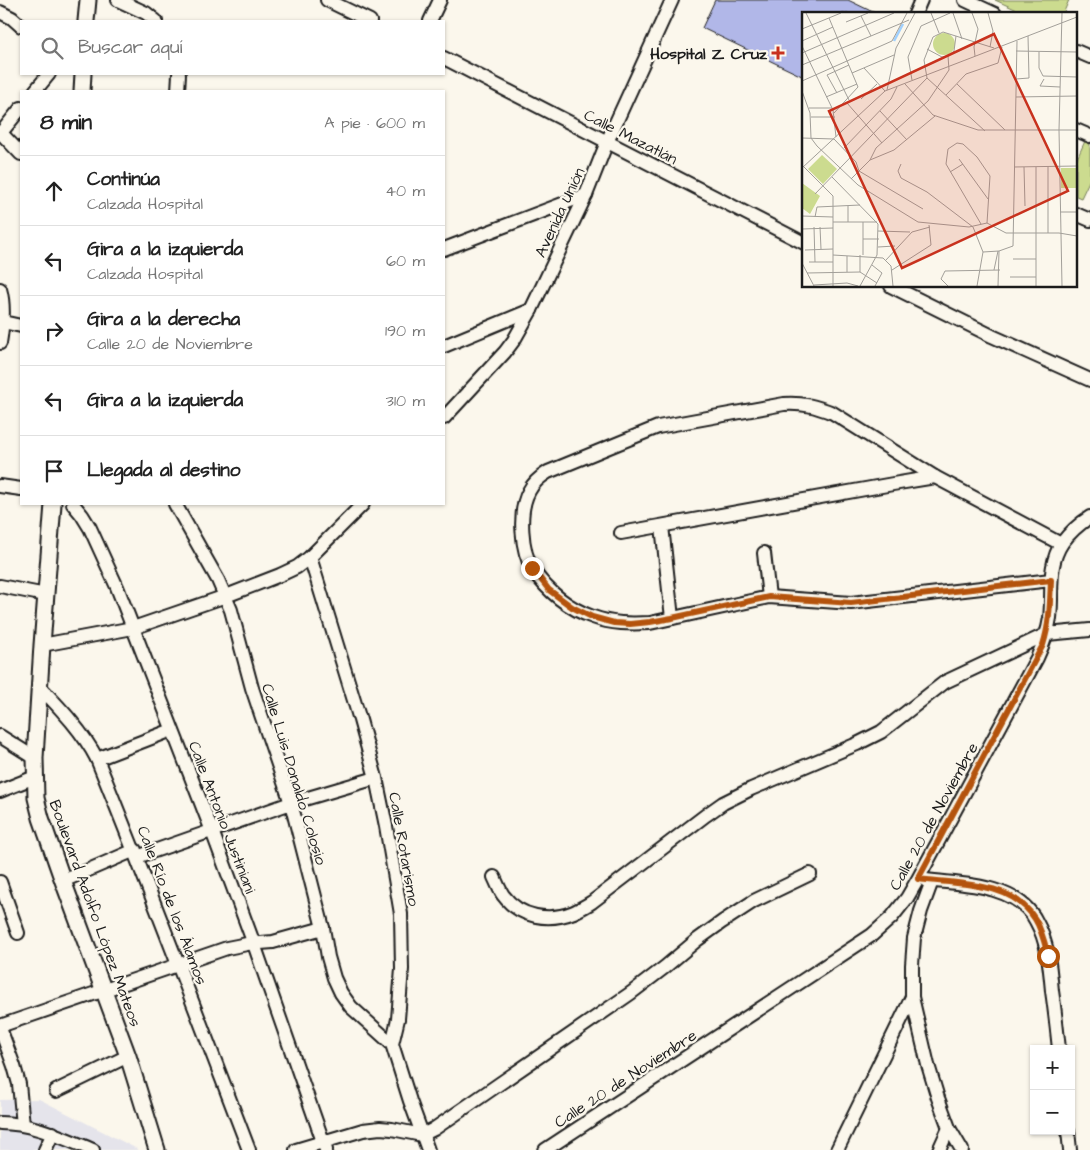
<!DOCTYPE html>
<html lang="es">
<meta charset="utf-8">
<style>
:root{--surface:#fff;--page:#f6f6f6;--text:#222;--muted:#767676;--line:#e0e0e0}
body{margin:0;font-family:"Architects Daughter",sans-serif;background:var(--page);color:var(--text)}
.controls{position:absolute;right:15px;bottom:15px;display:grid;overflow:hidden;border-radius:0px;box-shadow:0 1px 4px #0004}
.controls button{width:45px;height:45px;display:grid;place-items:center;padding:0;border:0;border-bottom:1px solid var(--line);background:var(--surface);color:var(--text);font:25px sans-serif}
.stop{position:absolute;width:15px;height:15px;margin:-11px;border:4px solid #b45309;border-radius:50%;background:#fff}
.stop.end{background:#b45309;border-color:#fff;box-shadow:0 1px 5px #0008}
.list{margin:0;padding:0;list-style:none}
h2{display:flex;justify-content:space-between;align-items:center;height:65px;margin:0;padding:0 20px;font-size:21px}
h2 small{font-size:16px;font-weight:400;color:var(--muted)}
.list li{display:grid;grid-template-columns:32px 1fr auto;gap:15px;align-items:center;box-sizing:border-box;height:70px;padding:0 20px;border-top:1px solid var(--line)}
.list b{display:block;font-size:19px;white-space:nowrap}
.list p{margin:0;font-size:16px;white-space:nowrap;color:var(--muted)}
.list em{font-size:16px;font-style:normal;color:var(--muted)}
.icon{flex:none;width:28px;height:28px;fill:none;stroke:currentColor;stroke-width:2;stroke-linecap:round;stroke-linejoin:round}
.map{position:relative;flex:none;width:1090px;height:1150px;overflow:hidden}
.search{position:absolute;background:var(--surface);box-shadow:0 1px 4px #0004;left:20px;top:20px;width:425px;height:55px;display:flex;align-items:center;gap:12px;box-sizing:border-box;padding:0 18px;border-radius:0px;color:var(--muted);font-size:19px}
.panel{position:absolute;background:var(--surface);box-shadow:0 1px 4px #0004;left:20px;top:90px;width:425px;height:415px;border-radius:0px}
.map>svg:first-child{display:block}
</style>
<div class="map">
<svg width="1090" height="1150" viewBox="0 0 1090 1150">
<rect width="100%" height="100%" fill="#fbf7ec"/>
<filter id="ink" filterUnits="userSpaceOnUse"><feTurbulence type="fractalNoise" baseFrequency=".02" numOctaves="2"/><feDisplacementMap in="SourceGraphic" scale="10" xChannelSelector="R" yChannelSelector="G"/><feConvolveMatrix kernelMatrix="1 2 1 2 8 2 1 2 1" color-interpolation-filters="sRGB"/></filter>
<g filter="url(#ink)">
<!-- built -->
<path fill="#e5e4eb" d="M39 1099 139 1150H0V1100Z"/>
<!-- green -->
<g fill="#ccdb8f" stroke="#747c56">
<path d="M995 0H1069L1063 14H1026Z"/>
<path d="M1085 141 1090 144V179L1081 198 1076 196V161Z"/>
</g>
<!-- building -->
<path fill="#b1b7e8" stroke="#1c1c1c" d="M715 0H848L875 13V14H804V77L702 28Z"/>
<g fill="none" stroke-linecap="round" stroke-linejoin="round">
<defs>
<g id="minor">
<path d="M118 0 146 13 156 21"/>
<path d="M327 0 370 21"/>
<path d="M965 0 995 14"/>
<path d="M0 12 12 18 21 26"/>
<path d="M915 14 921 0"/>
<path d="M430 21 440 0"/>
<path d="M1076 51 1090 57"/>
<path d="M444 58 804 243"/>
<path d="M35 91 49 74"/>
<path d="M178 91 179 74"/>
<path d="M1076 130 1090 136"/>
<path d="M0 132 21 154"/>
<path d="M0 134 21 108"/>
<path d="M1076 214 1090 220"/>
<path d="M444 249 586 195"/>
<path d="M891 286 992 336 1090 380"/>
<path d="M0 289C5 306 3 325 0 343"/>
<path d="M3 322 21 326"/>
<path d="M444 346 531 310"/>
<path d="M444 418 505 352 514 340 531 310 586 195 607 142 672 0"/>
<path d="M0 486 21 489"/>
<path d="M73 504 82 515 90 528 117 587 133 628 212 831 254 944 326 1150"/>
<path d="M175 504 218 580 231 610 252 688 291 803 323 928 328 957 334 978 341 993 351 1007 392 1044"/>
<path d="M662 526 672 618"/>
<path d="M621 533 893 484 935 477"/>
<path d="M764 553 769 597"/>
<path d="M310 557 360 720 376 778 386 826 401 914 402 969 398 1019 392 1044 410 1101 428 1150"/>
<path d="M1051 580 851 603 769 597 650 623C630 624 612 624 593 617 569 609 547 591 533 570 521 551 518 511 529 491 533 483 540 477 548 472L658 427 784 404C804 403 815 406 833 413L935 477 1061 544"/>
<path d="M0 586 46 595"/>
<path d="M42 645 133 628 226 596 280 575 297 567 310 557 363 504"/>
<path d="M40 687C61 709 83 732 97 759 150 889 199 1019 249 1150"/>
<path d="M0 736 35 758"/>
<path d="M97 759 172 730"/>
<path d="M0 791 35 777"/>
<path d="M137 857 291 803 376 778"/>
<path d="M494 877C497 883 499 889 503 895 520 918 549 922 574 912 580 909 586 906 592 902L706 815 723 803 751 789 857 744 881 732 945 682 1047 634 1090 630"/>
<path d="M926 880C949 883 972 883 994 890 1011 895 1028 905 1036 921 1048 942 1050 968 1052 991 1055 1011 1057 1030 1059 1049"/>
<path d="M63 881 135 850"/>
<path d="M932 881 921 911 914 938 912 965V997L928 1065 938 1098 949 1128 962 1150"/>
<path d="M0 882 18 933"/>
<path d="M0 1026 227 948 247 944 273 942 323 928"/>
<path d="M0 1028 14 1066 19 1084 23 1125"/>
<path d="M56 1091 128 1056"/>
<path d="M0 1123C33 1123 63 1138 93 1150"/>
<path d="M1068 1131 1070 1150"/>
<path d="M45 1150 53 1133"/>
<path d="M296 1150 363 1130 380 1128 392 1129 422 1135 434 1129 631 993 665 967 697 940 722 922 754 901 810 874"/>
<path d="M545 1150 872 935 892 917 907 898 918 879 1037 658C1043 645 1048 632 1050 618 1053 593 1047 565 1062 543 1070 532 1079 524 1090 517"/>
<path d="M837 1150 912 997"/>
<path d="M939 1150 949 1128"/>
</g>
<g id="major">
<path d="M86 21 88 0"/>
<path d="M82 91 83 74"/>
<path d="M53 504 42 645 35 758 36 798 41 818 63 881 128 1056 157 1150"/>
</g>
</defs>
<!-- minor casing -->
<use href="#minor" stroke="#1c1c1c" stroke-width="16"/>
<!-- major casing -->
<use href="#major" stroke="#1c1c1c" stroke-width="19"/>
<!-- minor -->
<use href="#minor" stroke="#fbf7ec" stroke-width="12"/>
<!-- major -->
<use href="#major" stroke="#fbf7ec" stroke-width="15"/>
</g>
</g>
<g fill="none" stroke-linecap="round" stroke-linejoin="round" filter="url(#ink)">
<!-- route -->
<path stroke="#b45309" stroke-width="6" d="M532 568 549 590 572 607 592 617 614 623 630 624 650 622 672 618 769 597 851 603 1051 580C1050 602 1050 623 1043 645L918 879C957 884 1012 881 1035 919 1042 930 1045 944 1048 956"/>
</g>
<!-- markers -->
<path fill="#c8321e" stroke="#fbf7ec" stroke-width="2" d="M775.5 45.5h5v5h5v5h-5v5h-5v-5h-5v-5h5z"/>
<g text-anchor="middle" stroke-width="4.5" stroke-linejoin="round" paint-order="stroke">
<!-- poi labels -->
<g font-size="16" font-weight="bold" fill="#1c1c1c" stroke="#fbf7ec" text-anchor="end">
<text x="767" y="59">Hospital Z Cruz</text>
</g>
<!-- street labels -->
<g font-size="16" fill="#1c1c1c" stroke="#fbf7ec">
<text transform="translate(631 136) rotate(27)" y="6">Calle Mazatlán</text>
<text transform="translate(559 212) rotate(-65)" y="6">Avenida Unión</text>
<text transform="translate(295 774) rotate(73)" y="6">Calle Luis Donaldo Colosio</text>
<text transform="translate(933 816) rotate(-61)" y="6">Calle 20 de Noviembre</text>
<text transform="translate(223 817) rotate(69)" y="6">Calle Antonio Justiniani</text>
<text transform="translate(405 849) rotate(80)" y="6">Calle Rotarismo</text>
<text transform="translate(173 905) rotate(69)" y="6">Calle Río de los Álamos</text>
<text transform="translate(96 913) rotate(70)" y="6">Boulevard Adolfo López Mateos</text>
<text transform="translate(625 1078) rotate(-33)" y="6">Calle 20 de Noviembre</text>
</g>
</g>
<!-- overview -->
<g transform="translate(802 12)">
<rect width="275" height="275" fill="#fbf7ec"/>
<path d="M131 32a11 11 0 1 1 22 0a11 11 0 1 1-22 0ZM20 143 35 157 21 172 6 157ZM259 156H275V176H259ZM0 171 18 184 8 202 0 196Z" fill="#ccdb8f"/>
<path fill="none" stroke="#a0d0fd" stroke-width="2.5" d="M92 29 101 12"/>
<path fill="none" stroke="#a29f99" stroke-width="1" d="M4 1 47 88M129 1 137 21M151 1 160 27M170 1 176 17 172 35 173 44M186 1 191 19 188 35M59 4 69 24M27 6 56 75 32 101M44 10 66 1M0 17 39 1M0 29 31 15M0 34 31 98 34 125M125 37 140 45 146 44 152 39 154 24M214 39 275 40M237 40V56L241 64 275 65M0 41 92 1M0 53 107 8M62 56 83 79M50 61 92 43M214 67 227 66 226 24M242 67 238 74 258 75M110 68 106 45 119 14 148 1M0 69 90 29 105 1M103 72 131 103 176 118H275M155 72 203 118M85 78 94 36 113 1M0 79 8 101 9 126 15 134 56 173 116 210 167 215 185 211 204 221H257L275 224M35 81 25 63 47 53M144 83 164 62 196 51 200 35M24 85 55 72M214 85 275 84M59 87 75 72M45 91 80 131M7 96H30M78 99 105 128M9 105H33M183 119 125 66 122 48 131 25 141 20 192 36M0 126 32 127 54 150 57 159 121 197M42 136 89 87 95 75M157 147 186 187M68 148 74 136 126 89 147 58 146 44M99 152 96 159 99 166 125 180 171 215 181 240 175 274M0 153 31 184V274M212 155 275 154M222 155 223 194M0 156 83 79 275 5M148 160 161 152M30 165 76 212 75 243 58 274M49 167 68 148 92 138 133 104M13 182 125 66M258 200H275M0 204 31 205M13 205 15 195 58 193M31 210H75M46 210V194M61 210V243M179 212 144 152 146 137 155 131 161 132 175 145 188 164 185 211M12 215 13 250M18 215 19 237M0 217 31 216M76 219 108 220M246 221V154M61 227H77M76 235 93 234M3 238 31 237M181 240 197 239M31 243 81 246 89 254 91 274M211 247H234M84 248 110 220 128 215M7 250H31M0 251 12 274M70 253 80 261 73 274M90 258 129 233 127 213M192 258 196 239M45 260V244M58 260V243M5 261 58 260 75 271M208 265H234M12 273 45 271 56 274M146 274 139 267 143 259 198 258M196 274 197 239 211 234 215 29M234 274V155M260 274 257 118 260 1"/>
<path fill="#c8321e" fill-opacity="0.15" stroke="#c8321e" stroke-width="2.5" d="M192 22 266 179 100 256 27 99Z"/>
<rect width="275" height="275" fill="none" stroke="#1c1c1c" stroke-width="2.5"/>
</g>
</svg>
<div class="controls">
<button>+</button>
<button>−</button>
</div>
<div class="stop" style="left:1048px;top:956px"></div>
<div class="stop end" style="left:532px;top:568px"></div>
<div class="search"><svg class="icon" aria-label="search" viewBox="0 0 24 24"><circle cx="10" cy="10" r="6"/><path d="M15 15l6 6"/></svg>Buscar aquí</div>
<section class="panel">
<h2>8 min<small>A pie · 600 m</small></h2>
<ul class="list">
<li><svg class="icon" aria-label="ahead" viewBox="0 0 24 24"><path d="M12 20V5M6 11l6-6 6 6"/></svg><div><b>Continúa</b><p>Calzada Hospital</p></div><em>40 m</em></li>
<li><svg class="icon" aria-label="left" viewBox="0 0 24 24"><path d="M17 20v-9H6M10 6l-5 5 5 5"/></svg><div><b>Gira a la izquierda</b><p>Calzada Hospital</p></div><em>60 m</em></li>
<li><svg class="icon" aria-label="right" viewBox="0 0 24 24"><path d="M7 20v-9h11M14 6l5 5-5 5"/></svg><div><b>Gira a la derecha</b><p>Calle 20 de Noviembre</p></div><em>190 m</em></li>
<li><svg class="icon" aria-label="left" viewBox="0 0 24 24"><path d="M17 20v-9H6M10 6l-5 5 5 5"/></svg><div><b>Gira a la izquierda</b></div><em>310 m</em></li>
<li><svg class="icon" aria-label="arrive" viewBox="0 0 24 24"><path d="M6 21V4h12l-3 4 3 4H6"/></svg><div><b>Llegada al destino</b></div></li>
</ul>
</section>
</div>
